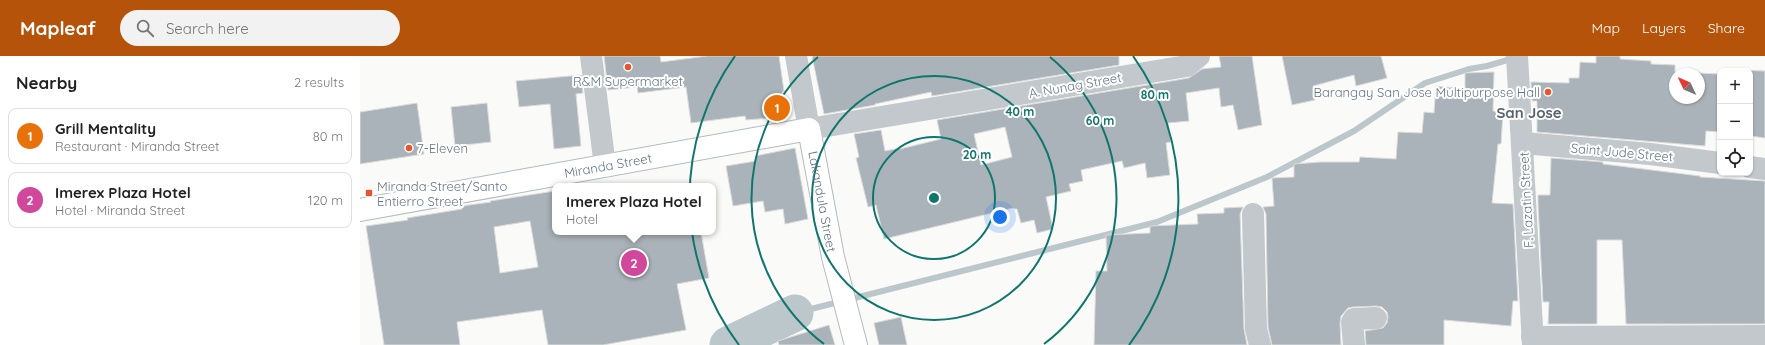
<!DOCTYPE html>
<meta charset="utf-8">
<style>
:root{--surface:#fff;--page:#f2f2f2;--text:#222;--muted:#767676;--line:#e0e0e0;--accent:#b45309}
body{margin:0;font-family:Quicksand,sans-serif;background:var(--page);color:var(--text)}
.controls{position:absolute;right:12px;top:12px;display:grid;overflow:hidden;border-radius:8px;box-shadow:0 1px 3px #0004}
.controls button{width:36px;height:36px;display:grid;place-items:center;padding:0;border:0;border-bottom:1px solid var(--line);background:var(--surface);color:var(--text);font:20px sans-serif}
.compass{position:absolute;left:1309px;top:12px;width:36px;height:36px;border-radius:50%;background:var(--surface);box-shadow:0 1px 3px #0004;rotate:314deg}
.you{position:absolute;left:640px;top:161px;width:14px;height:14px;margin:-10px;border:3px solid #fff;border-radius:50%;background:#1a73e8;box-shadow:0 0 0 6px #1a73e833}
.badge{display:grid;place-items:center;width:26px;height:26px;border-radius:50%;background:var(--accent);color:#fff;font-size:13px;font-weight:700}
.pin{position:absolute;translate:-50% -50%;border:2px solid #fff;box-shadow:0 1px 4px #0006}
.popup{position:absolute;left:192px;top:127px;width:164px;height:52px;box-sizing:border-box;display:grid;place-content:center;border-radius:8px;background:var(--surface);filter:drop-shadow(0 1px 3px #0005);font-size:13px;white-space:nowrap;color:var(--muted)}
.popup b{font-size:15px;color:var(--text)}
.popup::after{content:'';position:absolute;left:50%;top:100%;margin-left:-8px;border:8px solid transparent;border-top-color:var(--surface)}
.list{margin:0;padding:0;list-style:none}
h2{display:flex;justify-content:space-between;align-items:center;height:52px;margin:0;padding:0 16px;font-size:17px}
h2 small{font-size:13px;font-weight:400;color:var(--muted)}
.list li{display:grid;grid-template-columns:26px 1fr auto;gap:12px;align-items:center;box-sizing:border-box;height:56px;margin:0 8px 8px;padding:0 8px;border:1px solid var(--line);border-radius:8px}
.list b{display:block;font-size:15px;white-space:nowrap}
.list p{margin:0;font-size:13px;white-space:nowrap;color:var(--muted)}
.list em{font-size:13px;font-style:normal;color:var(--muted)}
.icon{flex:none;width:22px;height:22px;fill:none;stroke:currentColor;stroke-width:2;stroke-linecap:round;stroke-linejoin:round}
.map{position:relative;flex:none;width:1405px;height:289px;overflow:hidden}
header{display:flex;align-items:center;gap:24px;box-sizing:border-box;height:56px;padding:0 20px;background:var(--accent);color:#fff}
header strong{font-size:19px}
nav{display:flex;gap:22px;margin-inline-start:auto;font-size:14px}
.search{width:280px;height:36px;background:var(--page);display:flex;align-items:center;gap:10px;box-sizing:border-box;padding:0 14px;border-radius:22px;color:var(--muted);font-size:15px}
main{display:flex}
aside{flex:1;background:var(--surface)}
.map>svg:first-child{display:block}
</style>
<header>
<strong>Mapleaf</strong>
<div class="search"><svg class="icon" aria-label="search" viewBox="0 0 24 24"><circle cx="10" cy="10" r="6"/><path d="M15 15l6 6"/></svg>Search here</div>
<nav><a>Map</a><a>Layers</a><a>Share</a></nav>
</header>
<main>
<aside>
<h2>Nearby<small>2 results</small></h2>
<ul class="list">
<li><span class="badge" style="background:#e8710a">1</span><div><b>Grill Mentality</b><p>Restaurant · Miranda Street</p></div><em>80 m</em></li>
<li><span class="badge" style="background:#d1479c">2</span><div><b>Imerex Plaza Hotel</b><p>Hotel · Miranda Street</p></div><em>120 m</em></li>
</ul>
</aside>
<div class="map">
<svg width="1405" height="289" viewBox="0 0 1405 289">
<rect width="100%" height="100%" fill="#fafaf8"/>
<g fill="none" stroke-linecap="round" stroke-linejoin="round">
<!-- stream -->
<path stroke="#bbc7cb" stroke-width="6" d="M435 257 797 166 907 121 994 75 1065 27 1109 13 1127 10 1154 2"/>
<!-- river -->
<path stroke="#bbc7cb" stroke-width="37" d="M368 289 435 257"/>
</g>
<!-- building -->
<g fill="#aab3b9" stroke="#dcdcda" fill-rule="evenodd">
<path d="M244 0H300L301 6 347 0H419L424 35 422 36 425 61 386 64 385 60 331 67 326 31 278 37 277 31 248 34Z"/>
<path d="M452 0H759V9L572 40 571 36 515 48V49L464 58Z"/>
<path d="M859 0H892L902 69 878 74 873 49 861 51 859 32 826 37 829 65 808 67 811 86 806 87 810 119 787 122 785 107 764 112 762 105 721 114 723 125 709 128 711 135 686 141 693 173 677 177 674 164 661 167 657 153H654L653 152 524 183 516 149 508 151 496 102 499 101 494 78 521 74 525 95 540 92V93L581 83 577 64 829 22 842 13 861 11ZM645 71 652 101 621 109 614 78Z"/>
<path d="M922 0H1021L1027 22 996 30 994 19 953 30 955 44 932 49Z"/>
<path d="M1236 0H1260V3L1291 5V8L1315 9V16L1360 18V76L1346 75 1345 90 1177 76V45H1172L1171 26 1209 27V22H1219L1220 6 1236 7ZM1315 18H1339V42H1315Z"/>
<path d="M1379 14 1405 15V82L1390 80V15Z"/>
<path d="M1134 16 1133 55 1143 56 1141 88H1138L1132 147 1153 148 1158 245H1153L1151 270 1084 264V289H1006L1005 275 1023 272 1027 267 1028 261 1027 256 1022 251 1016 250 993 251 988 252 981 260 980 267 981 289H912L908 271 906 158 903 151 914 150 912 122 934 121V108L961 106H999L1000 101 1036 103 1038 76 1062 77 1064 56 1074 57 1076 30 1105 33V17Z"/>
<path d="M221 19 223 37 216 38 221 90 194 93 190 48 159 51 156 25Z"/>
<path d="M57 47 64 98 0 108V56Z"/>
<path d="M127 47 131 86 95 90 91 51Z"/>
<path d="M435 92 448 163 425 168 423 153 405 156 403 145 373 150 366 110 396 105 395 100Z"/>
<path d="M1191 102 1243 106V108L1340 120V121L1405 125V268H1266L1262 184H1237V268H1188L1189 246H1183L1178 147V139H1190Z"/>
<path d="M195 135V178L208 176H341L349 222 317 228 326 274 243 289H188L182 254 97 266 100 289H24L6 170 48 164 47 162 102 153V150L131 146 130 145ZM170 165 178 211 140 217 134 171Z"/>
<path d="M883 151 880 158 884 273 887 289H734L736 215H747L746 179 790 177V170L838 168 837 158 864 157V152Z"/>
<path d="M541 261 547 289H519L514 267Z"/>
<path d="M469 269 475 289H419L418 285Z"/>
</g>
<g fill="none" stroke-linecap="round" stroke-linejoin="round">
<defs>
<g id="major">
<path id="s1" d="M0 154 449 73 473 201 496 289"/>
</g>
</defs>
<!-- major casing -->
<use href="#major" stroke="#b5babe" stroke-width="24"/>
<!-- minor -->
<g stroke="#c3c8cc" stroke-width="22">
<path d="M231 0 245 110"/>
<path d="M436 0 449 73 827 10 839 0"/>
<path d="M1157 0 1173 289"/>
<path d="M1163 87 1290 98 1360 107"/>
<path d="M1390 111 1405 113"/>
<path d="M893 158 896 273 900 289"/>
<path d="M1172 281 1405 280"/>
<path d="M994 289 992 266 994 263 1016 262"/>
</g>
<!-- major -->
<use href="#major" stroke="#fff" stroke-width="22"/>
</g>
<!-- distance rings -->
<g fill="none" stroke="#0f766e" stroke-width="2">
<circle cx="574" cy="142" r="61"/>
<circle cx="574" cy="142" r="122"/>
<path d="M464 288A183 183 0 0 1 458 1M690 1A183 183 0 0 1 684 288"/>
<path d="M379 289A244 244 0 0 1 375 0M773 0A244 244 0 0 1 769 289"/>
</g>
<!-- markers -->
<g fill="#e4572e" stroke="#fff" stroke-width="1.5">
<circle cx="268" cy="11" r="4"/>
<circle cx="1188" cy="36" r="4"/>
<circle cx="49" cy="92" r="4"/>
<rect x="5" y="133" width="8" height="8" rx="2"/>
</g>
<g text-anchor="middle" stroke-width="4" stroke-linejoin="round" paint-order="stroke">
<!-- poi labels -->
<g font-size="13" fill="#657683" stroke="#fff" text-anchor="start">
<text x="268" y="30" text-anchor="middle">R&amp;M Supermarket</text>
<text x="1180" y="41" text-anchor="end">Barangay San Jose Multipurpose Hall</text>
<text x="57" y="97">7-Eleven</text>
<text x="17" y="135">Miranda Street/Santo<tspan x="17" dy="15">Entierro Street</tspan></text>
</g>
<!-- street labels -->
<g font-size="13" fill="#657683" stroke="#fff">
<text transform="translate(715 29) rotate(-10)" y="5">A. Nunag Street</text>
<text transform="translate(1262 96) rotate(5)" y="5">Saint Jude Street</text>
<text dy="5" stroke="none"><textPath href="#s1" startOffset="252">Miranda Street</textPath></text>
<text transform="translate(1166 144) rotate(-93)" y="5">F. Lazatin Street</text>
<text dy="5" stroke="none"><textPath href="#s1" startOffset="530">Lakandula Street</textPath></text>
</g>
<!-- quarter labels -->
<g font-size="15" font-weight="bold" fill="#57646e" stroke="#fff">
<text x="1169" y="62">San Jose</text>
</g>
</g>
<circle cx="574" cy="142" r="6" fill="#0f766e" stroke="#fff" stroke-width="2"/>
<g font-size="12" text-anchor="middle" font-weight="bold" fill="#0f766e" stroke="#fff" stroke-width="4" stroke-linejoin="round" paint-order="stroke">
<text x="795" y="43">80 m</text>
<text x="660" y="60">40 m</text>
<text x="740" y="69">60 m</text>
<text x="617" y="103">20 m</text>
</g>
</svg>
<div class="controls">
<button>+</button>
<button>−</button>
<button><svg class="icon" aria-label="locate" viewBox="0 0 24 24"><circle cx="12" cy="12" r="6"/><path d="M12 2v4M12 18v4M2 12h4M18 12h4"/></svg></button>
</div>
<svg class="compass" viewBox="-18 -18 36 36"><path d="M0-13l5 13h-10z" fill="#e53935"/><path d="M0 13l5-13h-10z" fill="#767676"/></svg>
<div class="you"></div>
<div class="pin badge" style="left:417px;top:52px;background:#e8710a">1</div>
<div class="pin badge" style="left:274px;top:207px;background:#d1479c">2</div>
<div class="popup"><b>Imerex Plaza Hotel</b>Hotel</div>
</div>
</main>
